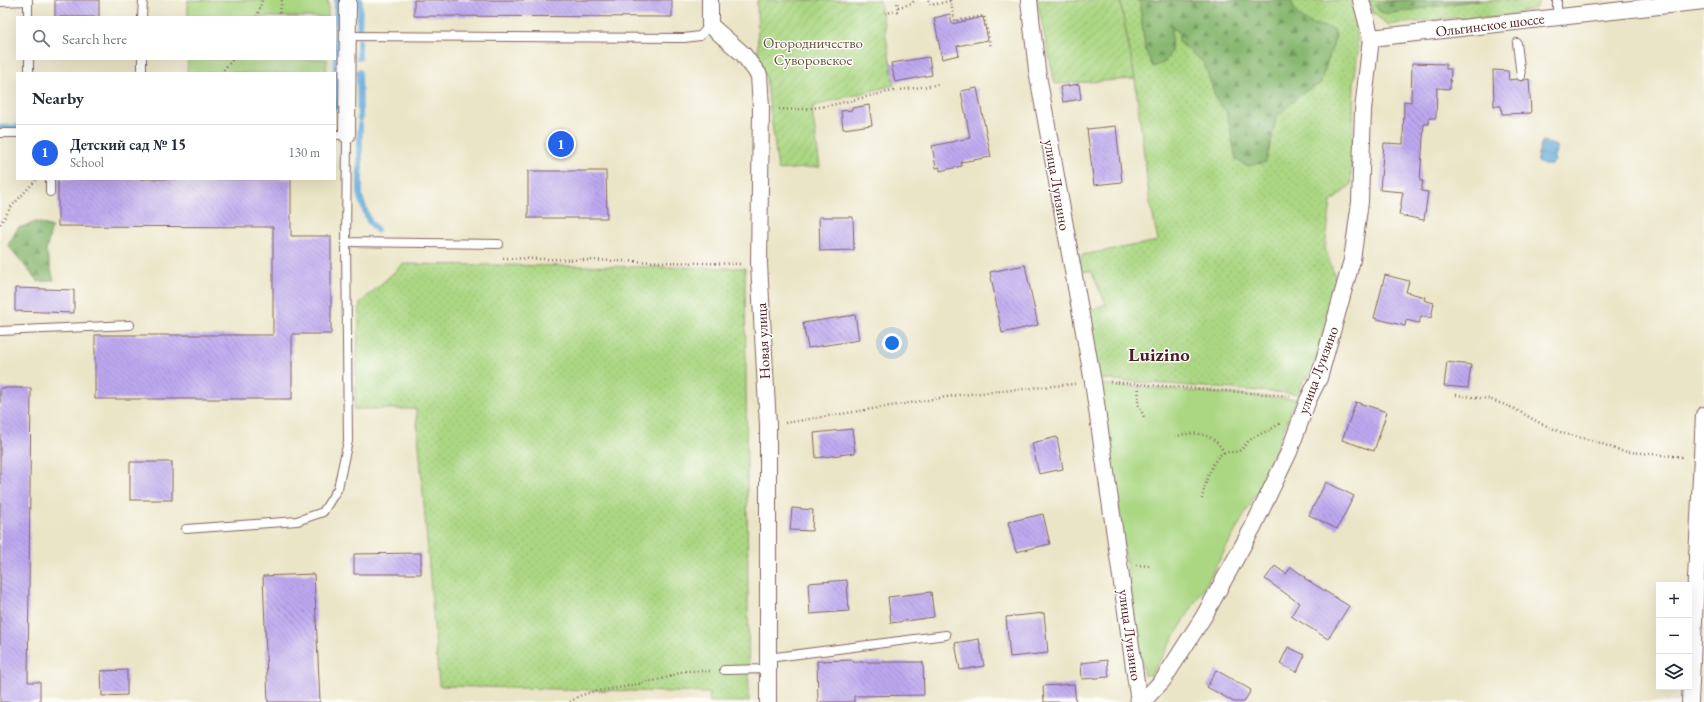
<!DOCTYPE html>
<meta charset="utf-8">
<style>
:root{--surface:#fff;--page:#f6f6f7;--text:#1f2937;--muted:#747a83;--line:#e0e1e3;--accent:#2563eb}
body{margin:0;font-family:"EB Garamond",serif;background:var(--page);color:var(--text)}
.controls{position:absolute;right:12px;bottom:12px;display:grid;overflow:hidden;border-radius:0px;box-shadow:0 4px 16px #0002}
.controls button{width:36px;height:36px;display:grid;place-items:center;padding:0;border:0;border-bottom:1px solid var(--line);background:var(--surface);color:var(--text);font:20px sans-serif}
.you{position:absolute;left:892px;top:343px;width:14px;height:14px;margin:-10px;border:3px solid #fff;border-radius:50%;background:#1a73e8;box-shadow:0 0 0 6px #1a73e833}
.badge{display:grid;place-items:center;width:26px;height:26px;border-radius:50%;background:var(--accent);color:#fff;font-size:13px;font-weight:700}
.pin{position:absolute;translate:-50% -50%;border:2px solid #fff;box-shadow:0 1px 4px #0006}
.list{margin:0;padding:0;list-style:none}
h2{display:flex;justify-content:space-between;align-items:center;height:52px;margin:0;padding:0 16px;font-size:17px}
h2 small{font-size:13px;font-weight:400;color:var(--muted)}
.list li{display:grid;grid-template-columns:26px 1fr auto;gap:12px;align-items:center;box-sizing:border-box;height:56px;padding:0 16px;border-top:1px solid var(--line)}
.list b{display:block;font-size:15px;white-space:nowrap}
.list p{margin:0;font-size:13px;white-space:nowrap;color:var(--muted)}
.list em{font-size:13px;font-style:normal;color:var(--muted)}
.icon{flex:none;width:22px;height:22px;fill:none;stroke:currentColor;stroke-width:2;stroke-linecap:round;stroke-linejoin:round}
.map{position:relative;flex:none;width:1704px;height:702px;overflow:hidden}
.search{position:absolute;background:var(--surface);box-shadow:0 4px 16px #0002;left:16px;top:16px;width:320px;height:44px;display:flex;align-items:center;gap:10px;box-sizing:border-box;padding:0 14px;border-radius:0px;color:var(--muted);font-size:15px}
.panel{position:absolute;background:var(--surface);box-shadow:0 4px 16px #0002;left:16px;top:72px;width:320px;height:108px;border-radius:0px}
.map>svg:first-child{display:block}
</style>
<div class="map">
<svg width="1704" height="702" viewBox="0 0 1704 702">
<defs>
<pattern id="grass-dots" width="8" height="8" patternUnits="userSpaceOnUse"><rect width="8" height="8" fill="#abd783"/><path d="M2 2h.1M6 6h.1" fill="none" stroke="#95b871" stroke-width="1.8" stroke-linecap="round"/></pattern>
<pattern id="forest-firs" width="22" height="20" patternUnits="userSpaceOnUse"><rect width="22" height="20" fill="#88b871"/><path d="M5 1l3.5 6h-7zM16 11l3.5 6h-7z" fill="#71955d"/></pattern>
<pattern id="garden-furrows" width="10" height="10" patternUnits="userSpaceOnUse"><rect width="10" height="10" fill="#abd783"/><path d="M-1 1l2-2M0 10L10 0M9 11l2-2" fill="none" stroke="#95b871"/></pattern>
<pattern id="water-waves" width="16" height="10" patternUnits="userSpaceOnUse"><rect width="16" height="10" fill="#63aad9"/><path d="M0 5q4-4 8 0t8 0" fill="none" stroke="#548ab0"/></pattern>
<pattern id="building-back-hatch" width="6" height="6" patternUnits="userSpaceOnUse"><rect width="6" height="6" fill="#bda8f0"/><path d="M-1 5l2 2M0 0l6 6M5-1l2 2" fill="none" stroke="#9c88c3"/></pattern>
</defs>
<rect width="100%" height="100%" fill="#fdfcf7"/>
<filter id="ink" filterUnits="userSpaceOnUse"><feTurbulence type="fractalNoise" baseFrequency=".025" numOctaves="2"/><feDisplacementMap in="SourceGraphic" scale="8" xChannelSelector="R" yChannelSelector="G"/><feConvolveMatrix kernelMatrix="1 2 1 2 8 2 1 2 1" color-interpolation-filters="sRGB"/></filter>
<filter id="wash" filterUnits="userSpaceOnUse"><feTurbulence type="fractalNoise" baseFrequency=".012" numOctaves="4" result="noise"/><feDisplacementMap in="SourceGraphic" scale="16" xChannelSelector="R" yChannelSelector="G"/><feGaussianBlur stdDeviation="0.9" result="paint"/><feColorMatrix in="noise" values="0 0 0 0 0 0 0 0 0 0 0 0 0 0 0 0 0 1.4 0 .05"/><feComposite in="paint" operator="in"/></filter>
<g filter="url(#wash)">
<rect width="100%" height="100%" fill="#ebe5c7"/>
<!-- grass -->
<g fill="url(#grass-dots)" stroke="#7a7b57">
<path d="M1120 0H1351L1356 17 1358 52 1354 82 1351 185 1331 202 1325 248 1337 283 1312 370 1307 379 1304 378 1298 394 1097 379 1087 312 1106 304 1091 271 1079 272 1082 255 1158 241 1149 197 1135 79Z"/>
<path d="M1369 0H1539L1536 8 1519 13 1491 18H1452L1388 25 1372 12Z"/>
<path d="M403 264 745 268 749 702H710L709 693 439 686 416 409H354L360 303Z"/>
</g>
<!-- forest -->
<g fill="url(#forest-firs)" stroke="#696c4e">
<path d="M1139 0H1291C1298 24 1313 24 1334 29L1336 36 1320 84 1302 93 1277 116 1266 162 1247 166 1236 160 1227 112 1217 101 1204 63 1179 42 1178 31 1172 28 1171 52 1165 62 1153 67 1145 49Z"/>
<path d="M1400 0H1479L1386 14 1379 11 1375 5Z"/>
<path d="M37 222 52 227 46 251 54 280 38 282 8 245 18 228Z"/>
</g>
<!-- park -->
<g fill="#abd783" stroke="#7a7b57">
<rect x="188" y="0" width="140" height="17"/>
<path d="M188 59H327L326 73H187Z"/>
<path d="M1098 384 1296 399 1263 481 1205 586 1151 675H1144Z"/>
</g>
<!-- garden -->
<g fill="url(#garden-furrows)" stroke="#7a7b57">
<path d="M757 0H880L894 85 813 106V117L820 167 778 170 766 78 758 60Z"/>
<path d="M1037 0H1120L1135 79 1055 84Z"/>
</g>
<!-- water -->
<path fill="url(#water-waves)" stroke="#566482" d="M1543 141 1556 146 1555 161 1551 165H1544L1538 162C1536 155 1540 147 1543 141Z"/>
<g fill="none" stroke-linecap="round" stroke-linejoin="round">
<!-- stream -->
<g stroke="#63aad9" stroke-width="6">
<path d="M359 30 360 0"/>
<path d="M359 41V58"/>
<path d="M359 72 360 119"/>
<path d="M335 108 337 0"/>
<path d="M360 125V197L369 221 377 230"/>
<path d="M0 128 17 127"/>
</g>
</g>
<g id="blocks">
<!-- building -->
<g fill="url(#building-back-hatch)">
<rect x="55" y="0" width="44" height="17"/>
<path d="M414 0H672V17L414 16Z"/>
<path d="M950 14 952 24 983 17 988 40 957 46 959 55 942 59 934 18Z"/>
<path d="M929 57 932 75 895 82 891 63Z"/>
<path d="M1412 63 1446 64V69H1451L1450 89 1437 88 1436 118H1429V124H1424L1420 181H1423L1421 191 1428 192 1424 220 1399 215 1403 192 1380 190 1384 143 1403 144 1404 101 1411 102Z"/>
<path d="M1493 70 1508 71 1509 80 1517 79 1521 81 1529 79 1531 113 1502 114 1501 106H1494Z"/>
<path d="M1079 84 1081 99 1063 102 1060 87Z"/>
<path d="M977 88 991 157 961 162 962 166 940 171V167L936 168 932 146 970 138 961 91Z"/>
<path d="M869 105 872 125 843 129 841 111 852 110V108Z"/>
<path d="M1116 126 1122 182 1094 185 1087 129Z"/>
<path d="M528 171H606L607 218H528Z"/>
<path d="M58 179H291V236H331V334H292V399H95V335H273V227L58 226Z"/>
<path d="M819 217H853L854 250 820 251Z"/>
<path d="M1025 265 1038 325 1002 333 990 272Z"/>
<path d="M1385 275 1409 281 1406 292 1425 297 1424 300 1434 303 1431 318 1421 316 1419 323 1406 320 1405 326 1374 318Z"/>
<path d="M15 288 74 290V313L15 311Z"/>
<path d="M855 315 859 340 808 348 803 323Z"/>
<path d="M1447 362 1471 365 1468 388 1444 386Z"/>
<path d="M0 388H31L28 682H40V702H0Z"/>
<path d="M1356 402 1387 412 1374 451 1342 440Z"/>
<path d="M852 429 855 453 816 458 814 433Z"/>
<path d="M1057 437 1063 469 1039 474 1032 443Z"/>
<rect x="130" y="462" width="42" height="38"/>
<path d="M1326 482 1354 496 1337 529 1309 515Z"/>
<path d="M792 508 813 510 812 531 790 530Z"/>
<path d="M1043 514 1050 544 1016 552 1008 522Z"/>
<path d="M421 553V574H354V554Z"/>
<path d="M1275 566 1286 574 1291 567 1305 577 1304 578 1349 606 1328 639 1291 616 1299 603 1265 579Z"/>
<path d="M314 574 320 702H268L263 576Z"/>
<path d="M847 580 849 611 810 614 808 583Z"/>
<path d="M931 592 934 617 891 623 888 597Z"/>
<path d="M1044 613 1048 653 1010 657 1006 617Z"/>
<path d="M979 639 984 666 960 670 955 643Z"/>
<path d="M1288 647 1305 655 1297 672 1280 664Z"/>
<path d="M853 660V662H923L924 695 854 696V702H818L817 661Z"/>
<path d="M1107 660 1109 677 1082 679 1081 663Z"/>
<path d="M127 670V695L102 696 101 671Z"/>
<path d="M1216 670 1251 690 1244 702H1234L1207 687Z"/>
<path d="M1074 684 1076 702H1044L1043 686Z"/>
</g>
</g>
</g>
<g filter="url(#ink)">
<use href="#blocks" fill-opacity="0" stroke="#826462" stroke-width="1"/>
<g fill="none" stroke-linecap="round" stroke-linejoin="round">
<defs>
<g id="lane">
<path d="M28 0V17"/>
<path d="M1557 0V17"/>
<path d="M0 2 28 1"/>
<path d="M142 17 143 0"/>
<path d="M347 36 684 38 700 36 710 25"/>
<path d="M1517 43 1521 76"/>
<path d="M29 59V73"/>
<path d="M142 73V59"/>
<path d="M0 133H17"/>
<path d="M335 135H347L346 242 499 244"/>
<path d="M50 192V179"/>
<path d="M0 331 130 325"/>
<path d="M186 529 297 521 323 512 338 488 348 441 346 242"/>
<path d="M768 658 946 635"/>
<path d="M724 670 768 669"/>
</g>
<g id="street">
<path d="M710 0V25L743 54 759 75 761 107 759 264 768 425V702"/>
<path d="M1029 0 1037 70 1093 382 1139 702"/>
<path d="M1371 38 1704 1"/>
<path d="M347 135 348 0"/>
<path d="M1142 702 1163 680 1204 616 1253 527 1289 452 1308 400 1319 378 1352 260 1360 202 1363 110 1371 38 1361 0"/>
<path d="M1690 702 1704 415"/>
</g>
</defs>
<!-- lane casing -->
<use href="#lane" stroke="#826462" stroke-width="10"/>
<!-- street casing -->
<use href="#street" stroke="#826462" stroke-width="18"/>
<!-- path -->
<g stroke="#826462" stroke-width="2.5" stroke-dasharray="1 3" stroke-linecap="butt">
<path d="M928 0 931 5 950 1"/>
<path d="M950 0 955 21 984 16 991 48"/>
<path d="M898 7 911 4 915 0"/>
<path d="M885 13 898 11 897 0"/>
<path d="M257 17 262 0"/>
<path d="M279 17 282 0"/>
<path d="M266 59H268"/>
<path d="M221 73 233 59"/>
<path d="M779 109C814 112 846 101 879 94 899 89 920 88 940 84"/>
<path d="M0 224 11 207 36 180"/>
<path d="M503 258 742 264"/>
<path d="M1110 382 1290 396"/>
<path d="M1139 385 1138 404 1145 419"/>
<path d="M1456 395 1489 399 1513 408 1538 422 1565 434 1595 441 1620 451 1684 457"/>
<path d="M785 423 959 395 1075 384"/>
<path d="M1175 437C1193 430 1216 433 1224 453"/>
<path d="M1202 499C1204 487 1212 457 1224 453 1229 451 1234 453 1239 451 1244 448 1246 443 1250 440 1259 433 1271 431 1280 423"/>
<path d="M1136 565 1150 566"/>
<path d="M570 702 579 696 595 691 619 688 666 678 684 671H710"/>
</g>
<!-- lane -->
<use href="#lane" stroke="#fff" stroke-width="8"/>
<!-- street -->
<use href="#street" stroke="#fff" stroke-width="16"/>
</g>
</g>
<g text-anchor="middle" stroke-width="3" stroke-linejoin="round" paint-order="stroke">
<!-- street labels -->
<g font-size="15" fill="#4a1f2b" stroke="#fdfcf7">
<text transform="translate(1490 25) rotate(-7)" y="5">Ольгинское шоссе</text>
<text transform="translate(1057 185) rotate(80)" y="5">улица Луизино</text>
<text transform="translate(763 341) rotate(-93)" y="5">Новая улица</text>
<text transform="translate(1318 370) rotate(-70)" y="5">улица Луизино</text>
<text transform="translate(1130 635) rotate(82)" y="5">улица Луизино</text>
</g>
<!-- park labels -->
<g font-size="15" fill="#675645" stroke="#fdfcf7">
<text x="813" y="48">Огородничество<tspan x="813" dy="17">Суворовское</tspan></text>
</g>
<!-- district labels -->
<g font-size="19" font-weight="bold" fill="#4a1f2b" stroke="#fdfcf7">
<text x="1159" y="361">Luizino</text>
</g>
</g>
</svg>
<div class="controls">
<button>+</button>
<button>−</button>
<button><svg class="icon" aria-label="layers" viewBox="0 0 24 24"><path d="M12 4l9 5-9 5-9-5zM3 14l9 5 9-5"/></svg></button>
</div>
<div class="you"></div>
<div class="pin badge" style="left:561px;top:144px">1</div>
<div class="search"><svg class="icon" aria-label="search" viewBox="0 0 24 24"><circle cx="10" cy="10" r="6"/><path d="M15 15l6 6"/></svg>Search here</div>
<section class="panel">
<h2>Nearby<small></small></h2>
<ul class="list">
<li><span class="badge">1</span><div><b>Детский сад № 15</b><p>School</p></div><em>130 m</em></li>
</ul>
</section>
</div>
